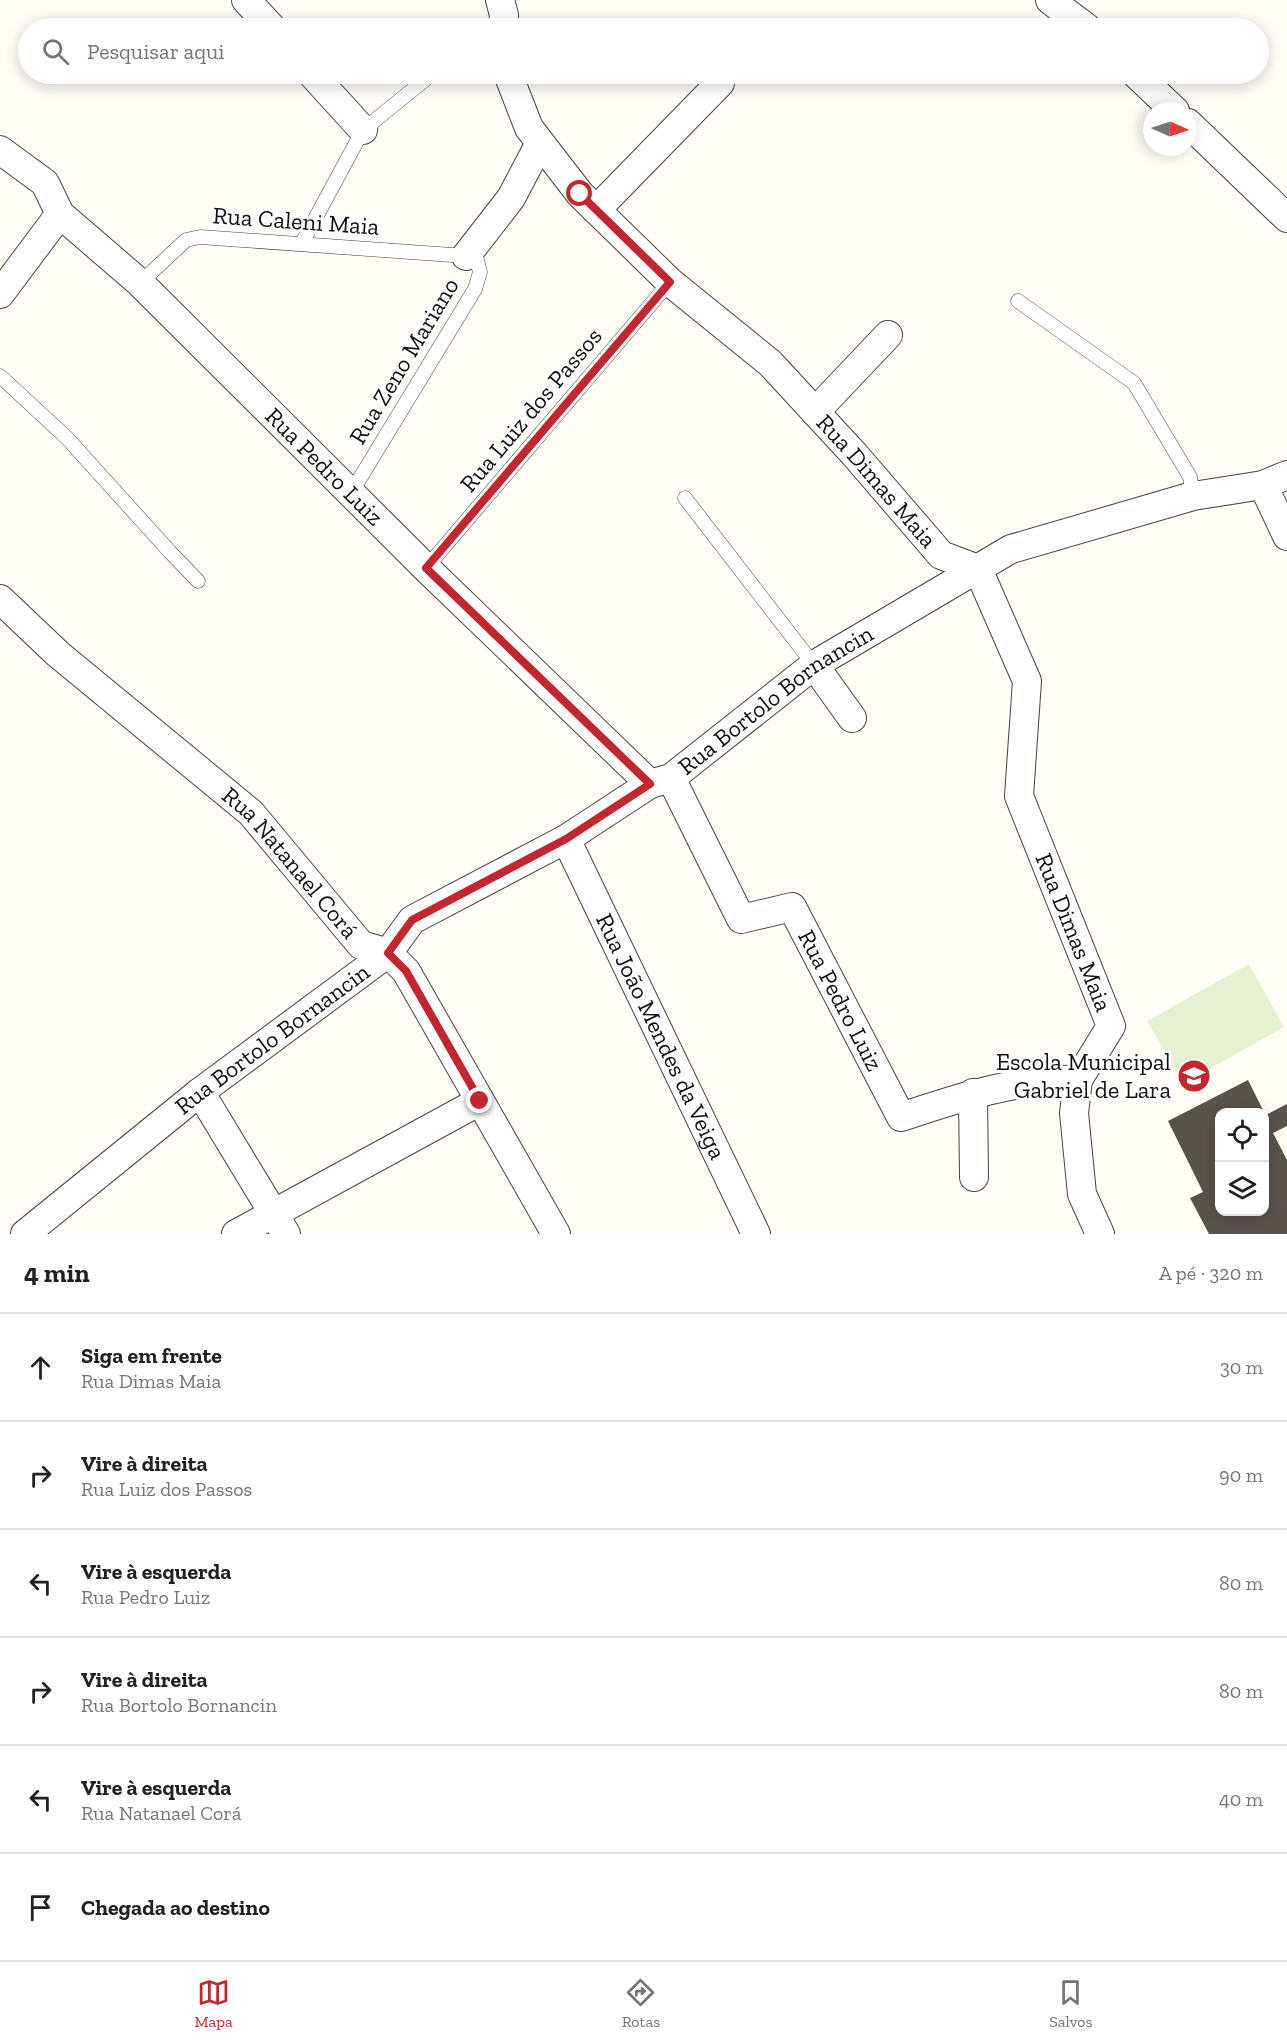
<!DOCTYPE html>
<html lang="pt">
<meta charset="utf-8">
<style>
:root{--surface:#fff;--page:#f6f6f6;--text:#202124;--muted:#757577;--line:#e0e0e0;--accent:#c4262e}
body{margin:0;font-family:"Zilla Slab",serif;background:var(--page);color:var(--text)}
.controls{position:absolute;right:18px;bottom:18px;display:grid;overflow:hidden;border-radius:12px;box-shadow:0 3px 15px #0003}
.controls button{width:54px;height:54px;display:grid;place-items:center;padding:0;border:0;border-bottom:2px solid var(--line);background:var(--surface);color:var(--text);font:30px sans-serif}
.compass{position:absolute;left:1143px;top:102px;width:54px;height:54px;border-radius:50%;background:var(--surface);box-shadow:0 3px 15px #0003;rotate:93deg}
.stop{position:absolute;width:18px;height:18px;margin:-14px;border:4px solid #c4262e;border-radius:50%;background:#fff}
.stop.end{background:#c4262e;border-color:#fff;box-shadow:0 2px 6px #0008}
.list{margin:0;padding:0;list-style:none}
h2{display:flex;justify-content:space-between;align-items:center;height:78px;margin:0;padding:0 24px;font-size:26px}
h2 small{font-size:20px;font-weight:400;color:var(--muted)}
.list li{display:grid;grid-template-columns:39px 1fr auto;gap:18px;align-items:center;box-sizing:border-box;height:108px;padding:0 24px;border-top:2px solid var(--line)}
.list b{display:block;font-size:22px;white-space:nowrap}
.list p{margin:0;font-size:20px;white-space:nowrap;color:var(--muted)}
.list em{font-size:20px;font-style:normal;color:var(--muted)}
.icon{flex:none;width:33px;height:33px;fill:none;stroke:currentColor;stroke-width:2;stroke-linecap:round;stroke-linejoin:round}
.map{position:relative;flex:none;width:1287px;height:1234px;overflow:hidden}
.search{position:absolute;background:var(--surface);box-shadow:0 3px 15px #0003;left:18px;right:18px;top:18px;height:66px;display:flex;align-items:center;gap:15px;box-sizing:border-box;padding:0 21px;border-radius:33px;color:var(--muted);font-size:22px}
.sheet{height:726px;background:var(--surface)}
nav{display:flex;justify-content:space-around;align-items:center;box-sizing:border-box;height:84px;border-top:2px solid var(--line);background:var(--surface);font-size:16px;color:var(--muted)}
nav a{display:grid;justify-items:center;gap:3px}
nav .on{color:var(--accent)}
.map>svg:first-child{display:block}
</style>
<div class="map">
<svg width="1287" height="1234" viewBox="0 0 1287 1234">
<rect width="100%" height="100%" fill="#fffdf5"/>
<!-- pitch -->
<path fill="#e6f2cf" d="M1249 964 1284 1027 1183 1084 1147 1021Z"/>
<!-- building -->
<path fill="#5a524d" d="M1248 1080 1264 1112H1220V1212H1264V1116L1287 1104V1126L1273 1133 1287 1160V1234H1209L1190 1198 1203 1192 1168 1121Z"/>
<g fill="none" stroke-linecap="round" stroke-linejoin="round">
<defs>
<g id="service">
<path d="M487 28 504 15"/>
<path d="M302 243 363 130 432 74"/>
<path d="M140 283 186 240 200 237 466 256 477 260 480 272 475 289 351 493"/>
<path d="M1018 301 1134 383 1190 477 1193 496"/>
<path d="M0 376 67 438 170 552 198 581"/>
<path d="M685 498 814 665"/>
<path d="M426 568 670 282"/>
</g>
<g id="minor">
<path d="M246 0 272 28"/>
<path d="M500 0 504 15V28"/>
<path d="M1050 0 1087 28"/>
<path d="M312 74 363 130"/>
<path id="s1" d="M508 74 529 128 580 194 670 282 770 363 855 455 941 555 978 569 1027 681 1019 796 1111 1026 1078 1080 1074 1113 1082 1194 1100 1234"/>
<path d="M1136 74 1175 111"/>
<path d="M1188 123 1287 218"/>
<path id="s2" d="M0 150 45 183 60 214 140 283 426 568 650 784"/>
<path d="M596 210 720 83"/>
<path d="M466 256 511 198 540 143"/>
<path d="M0 294 60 214"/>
<path d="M815 412 888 335"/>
<path d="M1263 485 1287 536"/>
<path id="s3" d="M0 599 58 654 251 813 361 945 388 953 406 971 556 1234"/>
<path d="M814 665 852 718"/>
<path id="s4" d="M671 778 741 919 792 907 901 1117C958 1098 1017 1078 1078 1080"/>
<path id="s5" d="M566 839 756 1234"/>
<path d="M200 1092 286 1234"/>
<path d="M973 1093 974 1177"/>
<path id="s6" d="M25 1234 200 1092 388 953 412 920 566 839 650 784 671 778 814 665 1011 549 1193 496 1263 485 1287 475"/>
<path d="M236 1234 480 1101"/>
</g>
</defs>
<!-- service casing -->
<use href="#service" stroke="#444" stroke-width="15"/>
<!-- minor casing -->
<use href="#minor" stroke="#444" stroke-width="30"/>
<!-- service -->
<use href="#service" stroke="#fff" stroke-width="14"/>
<!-- minor -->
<use href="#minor" stroke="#fff" stroke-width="28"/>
</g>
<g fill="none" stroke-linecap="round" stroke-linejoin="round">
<!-- route -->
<path stroke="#c4262e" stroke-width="8" d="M480 1101 406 971 388 953 412 920 566 839 650 784 426 568 670 282 580 194"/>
</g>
<!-- icons -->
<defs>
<symbol id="school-disc" viewBox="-11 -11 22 22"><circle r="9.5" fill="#c4262e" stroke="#fff"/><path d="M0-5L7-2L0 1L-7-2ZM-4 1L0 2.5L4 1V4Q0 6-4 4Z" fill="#fff"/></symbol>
</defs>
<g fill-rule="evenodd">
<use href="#school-disc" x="1175" y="1057" width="38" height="38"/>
</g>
<g text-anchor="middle" stroke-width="6" stroke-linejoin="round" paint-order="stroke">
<!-- street labels -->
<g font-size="24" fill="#111" stroke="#fff">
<text transform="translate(296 221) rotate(4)" y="8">Rua Caleni Maia</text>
<text transform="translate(404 361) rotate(-59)" y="8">Rua Zeno Mariano</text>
<text transform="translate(531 410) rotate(-50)" y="8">Rua Luiz dos Passos</text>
<text dy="8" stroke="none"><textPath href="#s2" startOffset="456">Rua Pedro Luiz</textPath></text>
<text dy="8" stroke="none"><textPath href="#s1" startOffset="555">Rua Dimas Maia</textPath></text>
<text dy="8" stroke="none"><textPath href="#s6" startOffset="927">Rua Bortolo Bornancin</textPath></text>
<text dy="8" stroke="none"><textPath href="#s3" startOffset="393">Rua Natanael Corá</textPath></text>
<text dy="8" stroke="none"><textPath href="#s1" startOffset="1077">Rua Dimas Maia</textPath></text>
<text dy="8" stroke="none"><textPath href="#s4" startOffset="315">Rua Pedro Luiz</textPath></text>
<text dy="8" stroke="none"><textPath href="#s5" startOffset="219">Rua João Mendes da Veiga</textPath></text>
<text dy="8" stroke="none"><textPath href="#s6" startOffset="315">Rua Bortolo Bornancin</textPath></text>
</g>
<!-- poi labels -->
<g font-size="24" fill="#111" stroke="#fff" text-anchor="end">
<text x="1171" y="1070">Escola Municipal<tspan x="1171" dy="28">Gabriel de Lara</tspan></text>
</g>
</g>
</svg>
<div class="controls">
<button><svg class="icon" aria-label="locate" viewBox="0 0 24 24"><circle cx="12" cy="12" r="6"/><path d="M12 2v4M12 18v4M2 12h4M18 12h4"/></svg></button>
<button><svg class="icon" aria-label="layers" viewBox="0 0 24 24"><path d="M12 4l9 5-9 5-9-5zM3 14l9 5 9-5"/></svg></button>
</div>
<svg class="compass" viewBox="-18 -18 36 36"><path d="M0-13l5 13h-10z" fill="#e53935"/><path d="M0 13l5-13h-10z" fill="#757577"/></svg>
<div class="stop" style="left:580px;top:194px"></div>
<div class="stop end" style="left:480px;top:1101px"></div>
<div class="search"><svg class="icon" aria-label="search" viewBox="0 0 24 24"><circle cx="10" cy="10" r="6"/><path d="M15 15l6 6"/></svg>Pesquisar aqui</div>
</div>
<section class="sheet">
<h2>4 min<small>A pé · 320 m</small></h2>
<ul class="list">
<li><svg class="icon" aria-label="ahead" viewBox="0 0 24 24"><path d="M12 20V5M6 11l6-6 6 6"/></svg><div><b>Siga em frente</b><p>Rua Dimas Maia</p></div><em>30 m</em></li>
<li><svg class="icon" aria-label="right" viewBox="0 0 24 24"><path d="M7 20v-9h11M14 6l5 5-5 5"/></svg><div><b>Vire à direita</b><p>Rua Luiz dos Passos</p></div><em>90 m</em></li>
<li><svg class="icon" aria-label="left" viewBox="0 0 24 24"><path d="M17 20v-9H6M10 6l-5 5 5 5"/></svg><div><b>Vire à esquerda</b><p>Rua Pedro Luiz</p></div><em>80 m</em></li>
<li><svg class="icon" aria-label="right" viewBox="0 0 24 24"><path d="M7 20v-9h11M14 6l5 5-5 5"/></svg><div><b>Vire à direita</b><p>Rua Bortolo Bornancin</p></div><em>80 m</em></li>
<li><svg class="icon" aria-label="left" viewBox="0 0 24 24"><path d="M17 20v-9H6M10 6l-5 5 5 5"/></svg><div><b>Vire à esquerda</b><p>Rua Natanael Corá</p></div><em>40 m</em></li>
<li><svg class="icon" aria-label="arrive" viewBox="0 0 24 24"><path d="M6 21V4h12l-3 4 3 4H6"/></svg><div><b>Chegada ao destino</b></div></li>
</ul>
</section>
<nav>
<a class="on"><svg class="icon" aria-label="map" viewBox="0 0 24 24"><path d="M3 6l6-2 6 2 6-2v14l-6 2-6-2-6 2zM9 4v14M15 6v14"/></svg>Mapa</a>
<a><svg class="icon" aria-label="directions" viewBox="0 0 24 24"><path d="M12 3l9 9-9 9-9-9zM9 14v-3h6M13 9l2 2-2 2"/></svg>Rotas</a>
<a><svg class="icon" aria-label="saved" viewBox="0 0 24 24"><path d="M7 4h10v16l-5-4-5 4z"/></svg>Salvos</a>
</nav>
